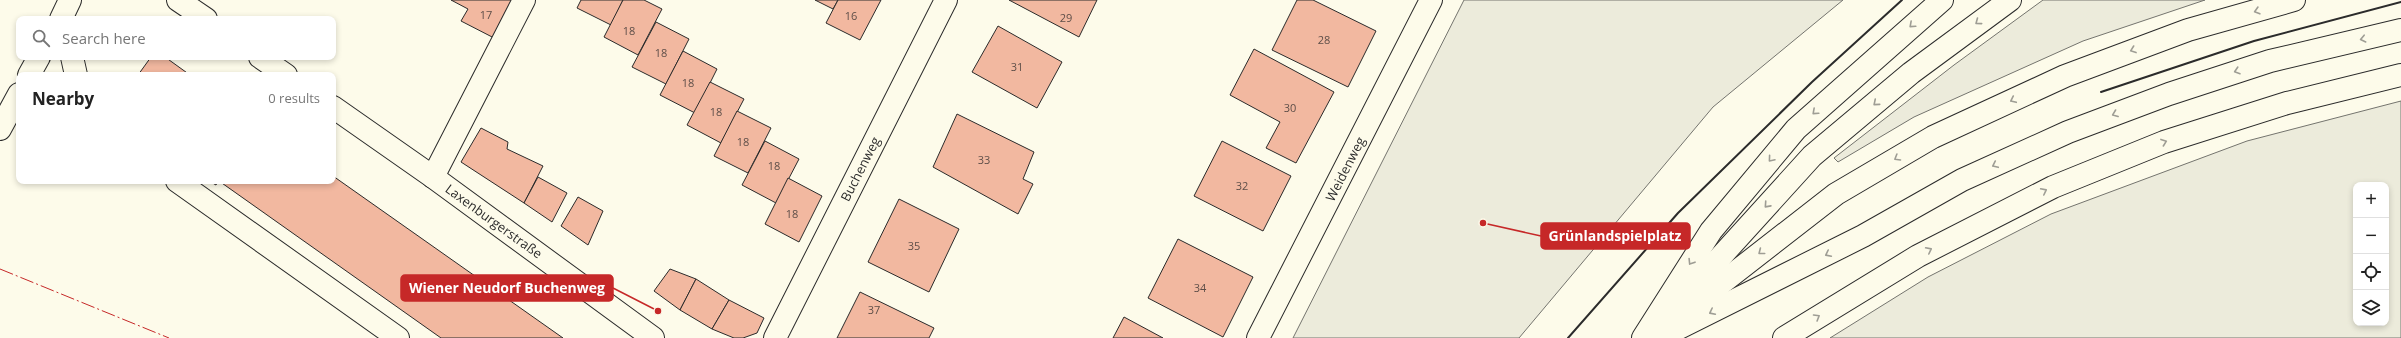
<!DOCTYPE html>
<meta charset="utf-8">
<style>
:root{--surface:#fff;--page:#f6f6f6;--text:#222;--muted:#767676;--line:#e0e0e0}
body{margin:0;font-family:"Open Sans",sans-serif;background:var(--page);color:var(--text)}
.controls{position:absolute;right:12px;bottom:12px;display:grid;overflow:hidden;border-radius:8px;box-shadow:0 2px 6px #0003}
.controls button{width:36px;height:36px;display:grid;place-items:center;padding:0;border:0;border-bottom:1px solid var(--line);background:var(--surface);color:var(--text);font:20px sans-serif}
.list{margin:0;padding:0;list-style:none}
h2{display:flex;justify-content:space-between;align-items:center;height:52px;margin:0;padding:0 16px;font-size:17px}
h2 small{font-size:13px;font-weight:400;color:var(--muted)}
.icon{flex:none;width:22px;height:22px;fill:none;stroke:currentColor;stroke-width:2;stroke-linecap:round;stroke-linejoin:round}
.map{position:relative;flex:none;width:2401px;height:338px;overflow:hidden}
.search{position:absolute;background:var(--surface);box-shadow:0 2px 6px #0003;left:16px;top:16px;width:320px;height:44px;display:flex;align-items:center;gap:10px;box-sizing:border-box;padding:0 14px;border-radius:8px;color:var(--muted);font-size:15px}
.panel{position:absolute;background:var(--surface);box-shadow:0 2px 6px #0003;left:16px;top:72px;width:320px;height:112px;border-radius:8px}
.map>svg:first-child{display:block}
</style>
<div class="map">
<svg width="2401" height="338" viewBox="0 0 2401 338">
<rect width="100%" height="100%" fill="#fdfbea"/>
<!-- green -->
<g fill="#ecebdb" stroke="#74746e" fill-rule="evenodd">
<path d="M1464 0H1843L1713 107 1519 338H1293Z"/>
<path d="M2043 0H2205L2083 41 1914 117 1838 162 1834 158 1954 65Z"/>
<path d="M2401 101V338H1830L1928 277 2051 214 2247 141ZM2356 185H2386V323H2356Z"/>
</g>
<!-- building -->
<g fill="#f2b8a0" stroke="#2b2b2b">
<path d="M451 0H516L496 39 461 21 468 9Z"/>
<path d="M581 0H623L611 25 577 8Z"/>
<path d="M623 0H644L662 9 638 55 604 37Z"/>
<path d="M815 0H838L833 9Z"/>
<path d="M838 0H881L860 40 826 23Z"/>
<path d="M1009 0H1097L1079 37Z"/>
<path d="M1297 0H1313L1376 31 1348 87 1272 50Z"/>
<path d="M656 22 689 39 666 84 632 67Z"/>
<path d="M998 26 1062 62 1037 108 972 72Z"/>
<path d="M1254 49 1334 92 1296 163 1266 148 1280 122 1230 95Z"/>
<path d="M683 51 717 69 695 113 660 95Z"/>
<path d="M151 57H165L190 75H138Z"/>
<path d="M710 82 744 99 721 143 687 125Z"/>
<path d="M737 111 771 128 748 173 714 156Z"/>
<path d="M957 114 1034 152 1023 179 1033 184 1018 214 933 167Z"/>
<path d="M481 128 508 142 507 149 543 166 524 203 461 162Z"/>
<path d="M765 141 799 159 776 203 742 185Z"/>
<path d="M1222 141 1291 176 1263 231 1194 196Z"/>
<path d="M333 176 563 338H441L219 181H333Z"/>
<path d="M538 177 567 193 552 222 524 203Z"/>
<path d="M788 178 822 196 799 242 765 224Z"/>
<path d="M209 181H218L216 185Z"/>
<path d="M578 197 603 211 588 245 561 226Z"/>
<path d="M899 199 959 229 929 292 868 262Z"/>
<path d="M1178 239 1253 277 1223 337 1148 298Z"/>
<path d="M670 269 696 279 680 310 654 291Z"/>
<path d="M696 279 729 300 712 329 680 310Z"/>
<path d="M860 292 934 328 929 338H837Z"/>
<path d="M729 300 764 318 757 333 743 338H734L712 329Z"/>
<path d="M1124 317 1163 338H1113Z"/>
</g>
<g fill="none" stroke-linecap="round" stroke-linejoin="round">
<defs>
<g id="minor">
<path d="M178 0 206 19"/>
<path d="M61 19 70 0"/>
<path d="M72 57 76 75"/>
<path d="M260 57 286 75"/>
<path d="M29 75 39 57"/>
<path d="M333 107 433 177 653 338"/>
<path d="M0 129 19 94"/>
<path d="M433 177 524 0"/>
<path d="M177 181 398 338"/>
<path d="M775 338 946 0"/>
<path d="M1258 338 1431 0"/>
</g>
<g id="highway">
<path d="M1676 306 1812 156 1911 73 2010 0"/>
<path d="M1674 320 1836 194 1933 137 2065 76 2188 30 2294 0"/>
<path d="M1643 338 1711 231 1796 129 1942 0"/>
<path d="M1659 338 1863 236 1962 180 2068 132 2169 94 2270 61 2401 30"/>
<path d="M1784 338 1918 256 2053 187 2164 142 2287 103 2401 75"/>
</g>
</defs>
<!-- minor casing -->
<use href="#minor" stroke="#2b2b2b" stroke-width="24"/>
<!-- highway casing -->
<use href="#highway" stroke="#2b2b2b" stroke-width="24"/>
<!-- minor -->
<use href="#minor" stroke="#fdfbea" stroke-width="22"/>
<!-- highway -->
<use href="#highway" stroke="#fdfbea" stroke-width="22"/>
<!-- wall -->
<g stroke="#2b2b2b" stroke-width="2">
<path d="M2101 92 2254 41 2401 2"/>
<path d="M1568 338 1678 213 1812 82 1902 0"/>
</g>
<!-- power -->
<path stroke="#c62828" stroke-width="1" stroke-dasharray="14 3 2 3" stroke-linecap="butt" d="M0 269 169 338"/>
</g>
<!-- one-way arrows -->
<defs><path id="oneway-chevron" d="M-2-3.5L2.5 0L-2 3.5" fill="none" stroke-width="1.6" stroke-linecap="round" stroke-linejoin="round"/></defs>
<g stroke="#9e9d94">
<use href="#oneway-chevron" transform="translate(2257 11) rotate(164)"/>
<use href="#oneway-chevron" transform="translate(1978 22) rotate(143)"/>
<use href="#oneway-chevron" transform="translate(1912 25) rotate(138)"/>
<use href="#oneway-chevron" transform="translate(2363 39) rotate(167)"/>
<use href="#oneway-chevron" transform="translate(2133 50) rotate(160)"/>
<use href="#oneway-chevron" transform="translate(2237 71) rotate(162)"/>
<use href="#oneway-chevron" transform="translate(2013 100) rotate(155)"/>
<use href="#oneway-chevron" transform="translate(1876 103) rotate(140)"/>
<use href="#oneway-chevron" transform="translate(1815 112) rotate(138)"/>
<use href="#oneway-chevron" transform="translate(2115 114) rotate(159)"/>
<use href="#oneway-chevron" transform="translate(2164 142) rotate(-20)"/>
<use href="#oneway-chevron" transform="translate(1897 158) rotate(149)"/>
<use href="#oneway-chevron" transform="translate(1771 159) rotate(130)"/>
<use href="#oneway-chevron" transform="translate(1995 165) rotate(155)"/>
<use href="#oneway-chevron" transform="translate(2044 191) rotate(-27)"/>
<use href="#oneway-chevron" transform="translate(1767 205) rotate(132)"/>
<use href="#oneway-chevron" transform="translate(1929 250) rotate(-27)"/>
<use href="#oneway-chevron" transform="translate(1761 252) rotate(142)"/>
<use href="#oneway-chevron" transform="translate(1828 254) rotate(153)"/>
<use href="#oneway-chevron" transform="translate(1691 262) rotate(122)"/>
<use href="#oneway-chevron" transform="translate(1712 312) rotate(153)"/>
<use href="#oneway-chevron" transform="translate(1817 317) rotate(-31)"/>
</g>
<g text-anchor="middle" stroke-width="3" stroke-linejoin="round" paint-order="stroke">
<!-- number labels -->
<g font-size="11" fill="#5d4e48">
<text x="486" y="19">17</text>
<text x="851" y="20">16</text>
<text x="1066" y="22">29</text>
<text x="629" y="35">18</text>
<text x="1324" y="44">28</text>
<text x="661" y="57">18</text>
<text x="1017" y="71">31</text>
<text x="688" y="87">18</text>
<text x="1290" y="112">30</text>
<text x="716" y="116">18</text>
<text x="743" y="146">18</text>
<text x="984" y="164">33</text>
<text x="774" y="170">18</text>
<text x="1242" y="190">32</text>
<text x="792" y="218">18</text>
<text x="914" y="250">35</text>
<text x="1200" y="292">34</text>
<text x="874" y="314">37</text>
</g>
<!-- street labels -->
<g font-size="13" fill="#2b2b2b" stroke="#fdfbea">
<text transform="translate(860 169) rotate(-63)" y="5">Buchenweg</text>
<text transform="translate(1345 169) rotate(-63)" y="5">Weidenweg</text>
<text transform="translate(494 221) rotate(36)" y="5">Laxenburgerstraße</text>
</g>
</g>
<!-- callouts -->
<path fill="none" stroke="#c62828" stroke-width="1.5" d="M1483 223L1541 236M658 311L613 288"/>
<g fill="#c62828" stroke="#fdfbea" stroke-width="1.5">
<circle cx="1483" cy="223" r="4"/>
<circle cx="658" cy="311" r="4"/>
</g>
<g fill="#c62828" stroke="#c62828" stroke-width="1.5">
<rect x="1541" y="223" width="149" height="26" rx="4"/>
<rect x="401" y="275" width="212" height="26" rx="4"/>
</g>
<g font-size="14" text-anchor="middle" font-weight="bold" fill="#fff">
<text x="1615" y="241">Grünlandspielplatz</text>
<text x="507" y="293">Wiener Neudorf Buchenweg</text>
</g>
</svg>
<div class="controls">
<button>+</button>
<button>−</button>
<button><svg class="icon" aria-label="locate" viewBox="0 0 24 24"><circle cx="12" cy="12" r="6"/><path d="M12 2v4M12 18v4M2 12h4M18 12h4"/></svg></button>
<button><svg class="icon" aria-label="layers" viewBox="0 0 24 24"><path d="M12 4l9 5-9 5-9-5zM3 14l9 5 9-5"/></svg></button>
</div>
<div class="search"><svg class="icon" aria-label="search" viewBox="0 0 24 24"><circle cx="10" cy="10" r="6"/><path d="M15 15l6 6"/></svg>Search here</div>
<section class="panel">
<h2>Nearby<small>0 results</small></h2>
<ul class="list">
</ul>
</section>
</div>
